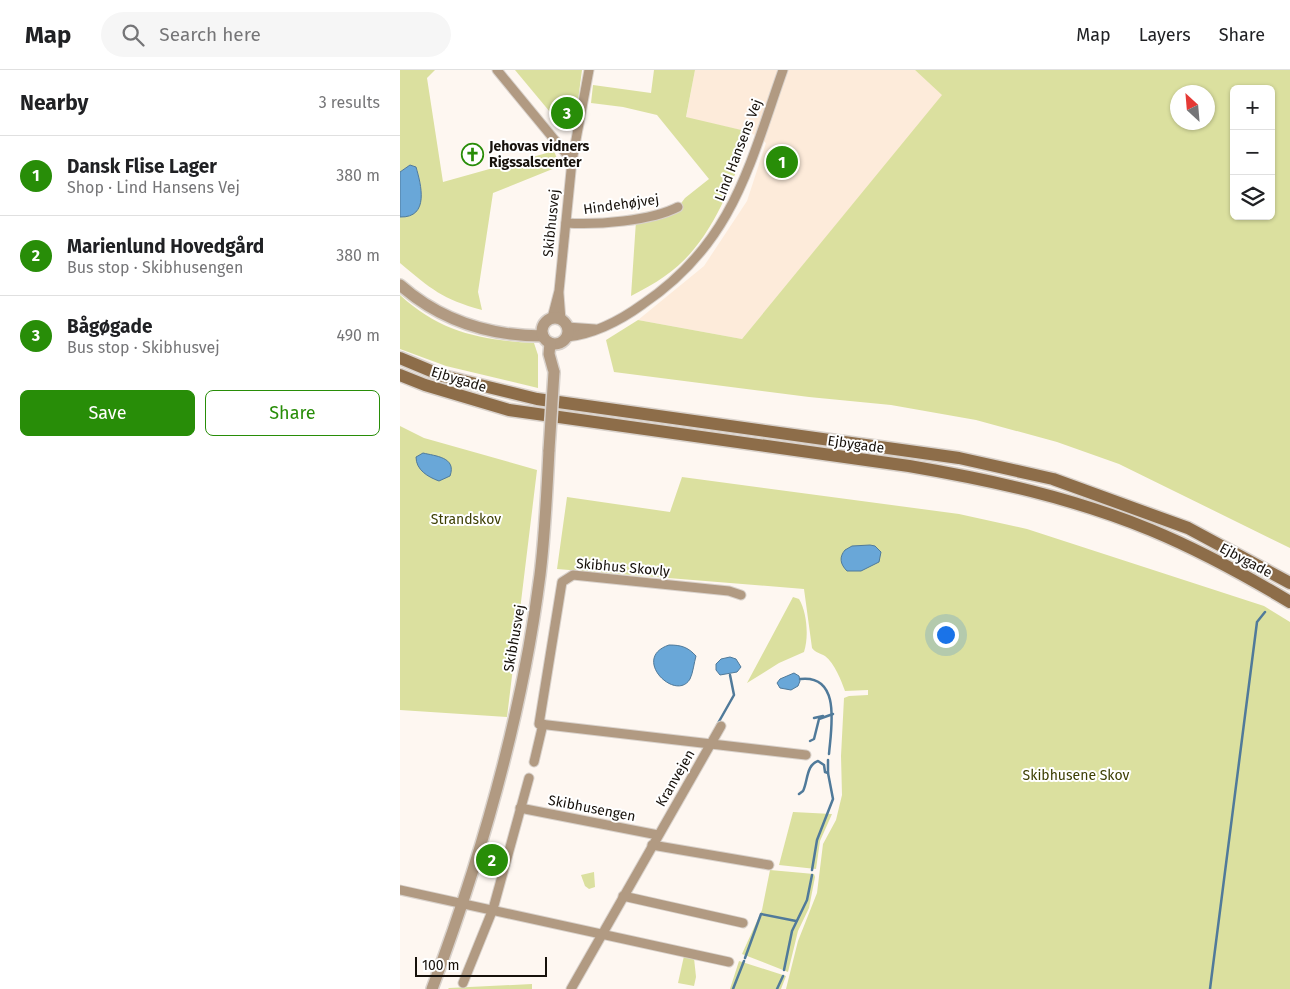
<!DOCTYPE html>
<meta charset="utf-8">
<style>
:root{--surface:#fff;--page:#f6f6f6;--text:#202124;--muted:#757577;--line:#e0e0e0;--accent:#288d08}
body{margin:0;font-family:"Fira Sans",sans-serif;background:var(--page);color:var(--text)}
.controls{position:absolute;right:15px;top:15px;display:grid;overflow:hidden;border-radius:8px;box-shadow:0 1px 4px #0004}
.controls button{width:45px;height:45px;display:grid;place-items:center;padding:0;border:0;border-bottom:1px solid var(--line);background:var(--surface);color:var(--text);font:25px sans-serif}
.compass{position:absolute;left:770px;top:15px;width:45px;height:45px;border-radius:50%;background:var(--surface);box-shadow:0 1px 4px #0004;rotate:334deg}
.scale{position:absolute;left:15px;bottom:12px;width:132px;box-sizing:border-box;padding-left:5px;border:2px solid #17110b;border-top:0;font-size:14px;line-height:18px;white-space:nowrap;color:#17110b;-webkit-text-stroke:4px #fff;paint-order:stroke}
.you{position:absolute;left:545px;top:564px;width:18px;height:18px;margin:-12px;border:4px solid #fff;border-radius:50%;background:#1a73e8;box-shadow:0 0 0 8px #1a73e833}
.badge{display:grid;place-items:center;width:32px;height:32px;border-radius:50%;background:var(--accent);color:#fff;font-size:16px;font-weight:700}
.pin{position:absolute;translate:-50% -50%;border:2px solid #fff;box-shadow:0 1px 5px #0006}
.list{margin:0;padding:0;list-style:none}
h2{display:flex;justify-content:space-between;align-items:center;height:65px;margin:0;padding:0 20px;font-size:21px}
h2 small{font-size:16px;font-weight:400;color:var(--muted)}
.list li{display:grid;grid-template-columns:32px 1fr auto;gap:15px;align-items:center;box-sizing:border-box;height:80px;padding:0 20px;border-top:1px solid var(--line)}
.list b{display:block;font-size:19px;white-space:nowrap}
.list p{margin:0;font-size:16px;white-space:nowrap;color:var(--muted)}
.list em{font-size:16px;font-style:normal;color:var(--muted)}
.actions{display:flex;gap:10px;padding:15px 20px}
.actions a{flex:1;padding:11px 0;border:1px solid var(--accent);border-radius:8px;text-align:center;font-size:18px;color:var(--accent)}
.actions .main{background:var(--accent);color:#fff}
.icon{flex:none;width:28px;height:28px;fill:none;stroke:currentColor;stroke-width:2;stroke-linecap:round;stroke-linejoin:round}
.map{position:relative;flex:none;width:890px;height:919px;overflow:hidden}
header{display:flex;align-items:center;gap:30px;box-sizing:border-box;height:70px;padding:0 25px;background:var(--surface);border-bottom:1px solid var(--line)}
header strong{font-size:24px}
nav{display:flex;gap:28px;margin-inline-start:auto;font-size:18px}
.search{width:350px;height:45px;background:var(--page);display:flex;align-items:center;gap:12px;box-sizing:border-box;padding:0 18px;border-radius:28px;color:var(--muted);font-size:19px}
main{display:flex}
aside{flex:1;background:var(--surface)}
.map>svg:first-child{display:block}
</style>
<header>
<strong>Map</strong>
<div class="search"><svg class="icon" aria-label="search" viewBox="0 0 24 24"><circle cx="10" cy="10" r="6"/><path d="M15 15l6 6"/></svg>Search here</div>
<nav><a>Map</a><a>Layers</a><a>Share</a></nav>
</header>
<main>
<aside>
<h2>Nearby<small>3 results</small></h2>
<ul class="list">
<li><span class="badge">1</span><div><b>Dansk Flise Lager</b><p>Shop · Lind Hansens Vej</p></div><em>380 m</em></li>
<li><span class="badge">2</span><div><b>Marienlund Hovedgård</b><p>Bus stop · Skibhusengen</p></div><em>380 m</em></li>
<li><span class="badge">3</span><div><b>Bågøgade</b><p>Bus stop · Skibhusvej</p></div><em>490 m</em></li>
</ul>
<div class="actions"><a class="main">Save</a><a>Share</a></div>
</aside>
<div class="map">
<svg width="890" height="919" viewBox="0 0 890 919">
<rect width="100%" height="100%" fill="#fef7f1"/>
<!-- industrial -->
<path fill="#fdebda" d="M295 0H515L543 25 342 269 238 250 304 196 347 131 366 73 350 62 286 48Z"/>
<!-- green -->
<g fill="#dbe09f" fill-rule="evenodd">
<path d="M0 0H35L27 8 43 112 154 81 160 96 93 123 78 222 82 240C42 229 31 219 0 193V147L15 142C25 127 21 113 16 97L10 95 0 102Z"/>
<path d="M115 0H182L176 45 155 48Z"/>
<path d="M254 0H295L286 47 350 62C333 113 311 175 265 206 254 214 242 220 231 226L236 151 273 144 285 128 309 109 257 45 223 37 191 33 193 15 251 23Z"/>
<path d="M515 0H890V478L719 394 657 372 576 350 491 335 409 327 214 302 206 270 238 250 342 269 542 25ZM834 19H871V146H834ZM778 22H808V52H778Z"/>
<path d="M0 225C40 262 80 270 134 273L138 285V318L46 296 0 279Z"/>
<path d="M0 356 24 368 137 400 107 647 0 640Z"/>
<path d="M282 407 559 444 627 459 864 536 890 552V919H386L398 871 417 823 423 774 436 750 442 725 441 686 444 628 449 626 468 625V620L445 621C441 610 435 594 425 586 420 583 416 583 412 578L404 519 157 499 167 427 270 442Z"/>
<path d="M393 527 399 529C407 542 409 567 404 582L379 593 347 613Z"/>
<path d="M393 742 432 744 420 771 416 799 379 795Z"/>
<path d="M370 800 414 804 415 807 409 838 398 861 388 902 342 884 362 840Z"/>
<path d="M194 802 195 817 189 819 185 816 181 805Z"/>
<path d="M284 886 294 888 296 907 294 916 278 913Z"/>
<path d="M339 891 386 906 381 919H330Z"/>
<path d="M132 914V919H48L49 918Z"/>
</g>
<!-- water -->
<g fill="#69a7d8" stroke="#507a9a">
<path d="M10 95 16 97C21 114 30 148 0 147V102Z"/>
<path d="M23 383C35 386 57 387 50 406L39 411C28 407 16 400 16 387Z"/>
<path d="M470 475 475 476 481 482 479 492 461 501H447C440 494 439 487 445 480L452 476Z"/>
<path d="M269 575C281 575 288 577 296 586 294 593 293 603 290 609 276 633 230 588 269 575Z"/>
<path d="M330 587 336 589 341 597 337 602 320 605 316 600V594L321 589Z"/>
<path d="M394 603 399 606 400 611 398 616 391 620 380 618 377 613 380 609Z"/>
</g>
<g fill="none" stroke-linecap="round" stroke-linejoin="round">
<!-- stream -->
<g stroke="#507a9a" stroke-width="2.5">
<path d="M400 609C442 604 431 659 429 684"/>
<path d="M414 648 423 646"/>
<path d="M317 655 334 625 330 605"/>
<path d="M410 671 414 669 419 649 433 644"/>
<path d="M399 724 403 721C408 711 406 695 418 691L424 695 425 702 428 703"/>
<path d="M412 800 417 770 433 729 428 703V690"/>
<path d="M345 888 361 844 396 851"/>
<path d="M384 900 392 861 407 830 412 805"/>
<path d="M333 919 344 891"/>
<path d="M377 919 383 906"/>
<path d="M810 919 857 552 865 542"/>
</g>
<defs>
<g id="minor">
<path d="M97 0 172 91"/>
<path d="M166 153C197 155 251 151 278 137"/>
<path d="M159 224 161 250"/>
<path d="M152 248 159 221 172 91 189 0"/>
<path d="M167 257 195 259"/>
<path d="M167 267C194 264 221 250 243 234 333 173 349 96 383 0"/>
<path d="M341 525 329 521 173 505 162 512 139 654 406 685"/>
<path d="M134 692 143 654"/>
<path d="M120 738 258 765"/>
<path d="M252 775 369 795"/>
<path d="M0 820 329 892"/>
<path d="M223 826 343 853"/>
<path d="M63 913 93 839 129 708"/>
<path d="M171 919 321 656"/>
</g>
<g id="tertiary">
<path d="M0 215C41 251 88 266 143 266"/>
<circle cx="155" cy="261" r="13"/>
<path d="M150 273 149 284 154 302"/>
<path d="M32 919C82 785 122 647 140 505 145 464 147 422 149 380"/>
</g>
<g id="secondary">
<path d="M0 288 43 306 137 329 559 388 653 409 788 458 890 513"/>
<path d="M0 305 25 315 109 340 509 396C591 410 674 428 751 460 799 480 845 505 890 532"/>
</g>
</defs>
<!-- minor casing -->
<use href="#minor" stroke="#d9d2cc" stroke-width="11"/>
<!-- tertiary casing -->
<use href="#tertiary" stroke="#d9d2cc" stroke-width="14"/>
<!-- secondary casing -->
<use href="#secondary" stroke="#d9d2cc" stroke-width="15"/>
<!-- minor -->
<use href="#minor" stroke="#b19a82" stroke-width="9"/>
<!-- tertiary -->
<use href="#tertiary" stroke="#b19a82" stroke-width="11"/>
<!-- secondary -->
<use href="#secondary" stroke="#8d6d49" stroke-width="12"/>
<defs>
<path id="tertiary-bridge" d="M149 380 154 302"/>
</defs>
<!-- tertiary-bridge casing -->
<use href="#tertiary-bridge" stroke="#d9d2cc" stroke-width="14" stroke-linecap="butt"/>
<!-- tertiary-bridge -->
<use href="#tertiary-bridge" stroke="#b19a82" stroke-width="11"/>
</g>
<!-- icons -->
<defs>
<symbol id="church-ring" viewBox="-11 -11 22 22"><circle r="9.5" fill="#fff" stroke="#288d08" stroke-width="1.5"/><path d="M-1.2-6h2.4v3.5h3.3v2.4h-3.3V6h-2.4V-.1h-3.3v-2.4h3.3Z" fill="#288d08"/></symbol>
</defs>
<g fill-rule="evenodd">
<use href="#church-ring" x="60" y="72" width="25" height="25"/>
</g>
<g text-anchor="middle" stroke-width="4" stroke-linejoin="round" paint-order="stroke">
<!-- poi labels -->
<g font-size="14" font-weight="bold" fill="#17110b" stroke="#fff" text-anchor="start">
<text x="89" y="81">Jehovas vidners<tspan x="89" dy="16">Rigssalscenter</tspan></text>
</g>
<!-- street labels -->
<g font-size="14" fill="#17110b" stroke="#fff">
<text transform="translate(338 80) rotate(-69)" y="5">Lind Hansens Vej</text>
<text transform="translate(221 134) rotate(-8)" y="5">Hindehøjvej</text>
<text transform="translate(151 153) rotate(-84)" y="5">Skibhusvej</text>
<text transform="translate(59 309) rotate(17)" y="5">Ejbygade</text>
<text transform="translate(456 374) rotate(8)" y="5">Ejbygade</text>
<text transform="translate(846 490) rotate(28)" y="5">Ejbygade</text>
<text transform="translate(223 497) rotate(5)" y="5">Skibhus Skovly</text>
<text transform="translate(114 568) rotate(-80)" y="5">Skibhusvej</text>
<text transform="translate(275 708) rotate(-60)" y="5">Kranvejen</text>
<text transform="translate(192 738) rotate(11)" y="5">Skibhusengen</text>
</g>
<!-- park labels -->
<g font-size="14" fill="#3d3f03" stroke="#fff">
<text x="66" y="454">Strandskov</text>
<text x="676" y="710">Skibhusene Skov</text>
</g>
</g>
</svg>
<div class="controls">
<button>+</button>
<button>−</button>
<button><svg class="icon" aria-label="layers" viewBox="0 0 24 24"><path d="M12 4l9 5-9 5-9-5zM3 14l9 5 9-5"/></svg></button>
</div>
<svg class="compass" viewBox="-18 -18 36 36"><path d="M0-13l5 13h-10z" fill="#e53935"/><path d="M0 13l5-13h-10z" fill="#757577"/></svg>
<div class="scale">100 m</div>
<div class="you"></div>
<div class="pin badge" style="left:382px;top:92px">1</div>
<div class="pin badge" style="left:92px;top:790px">2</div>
<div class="pin badge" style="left:167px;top:43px">3</div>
</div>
</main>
